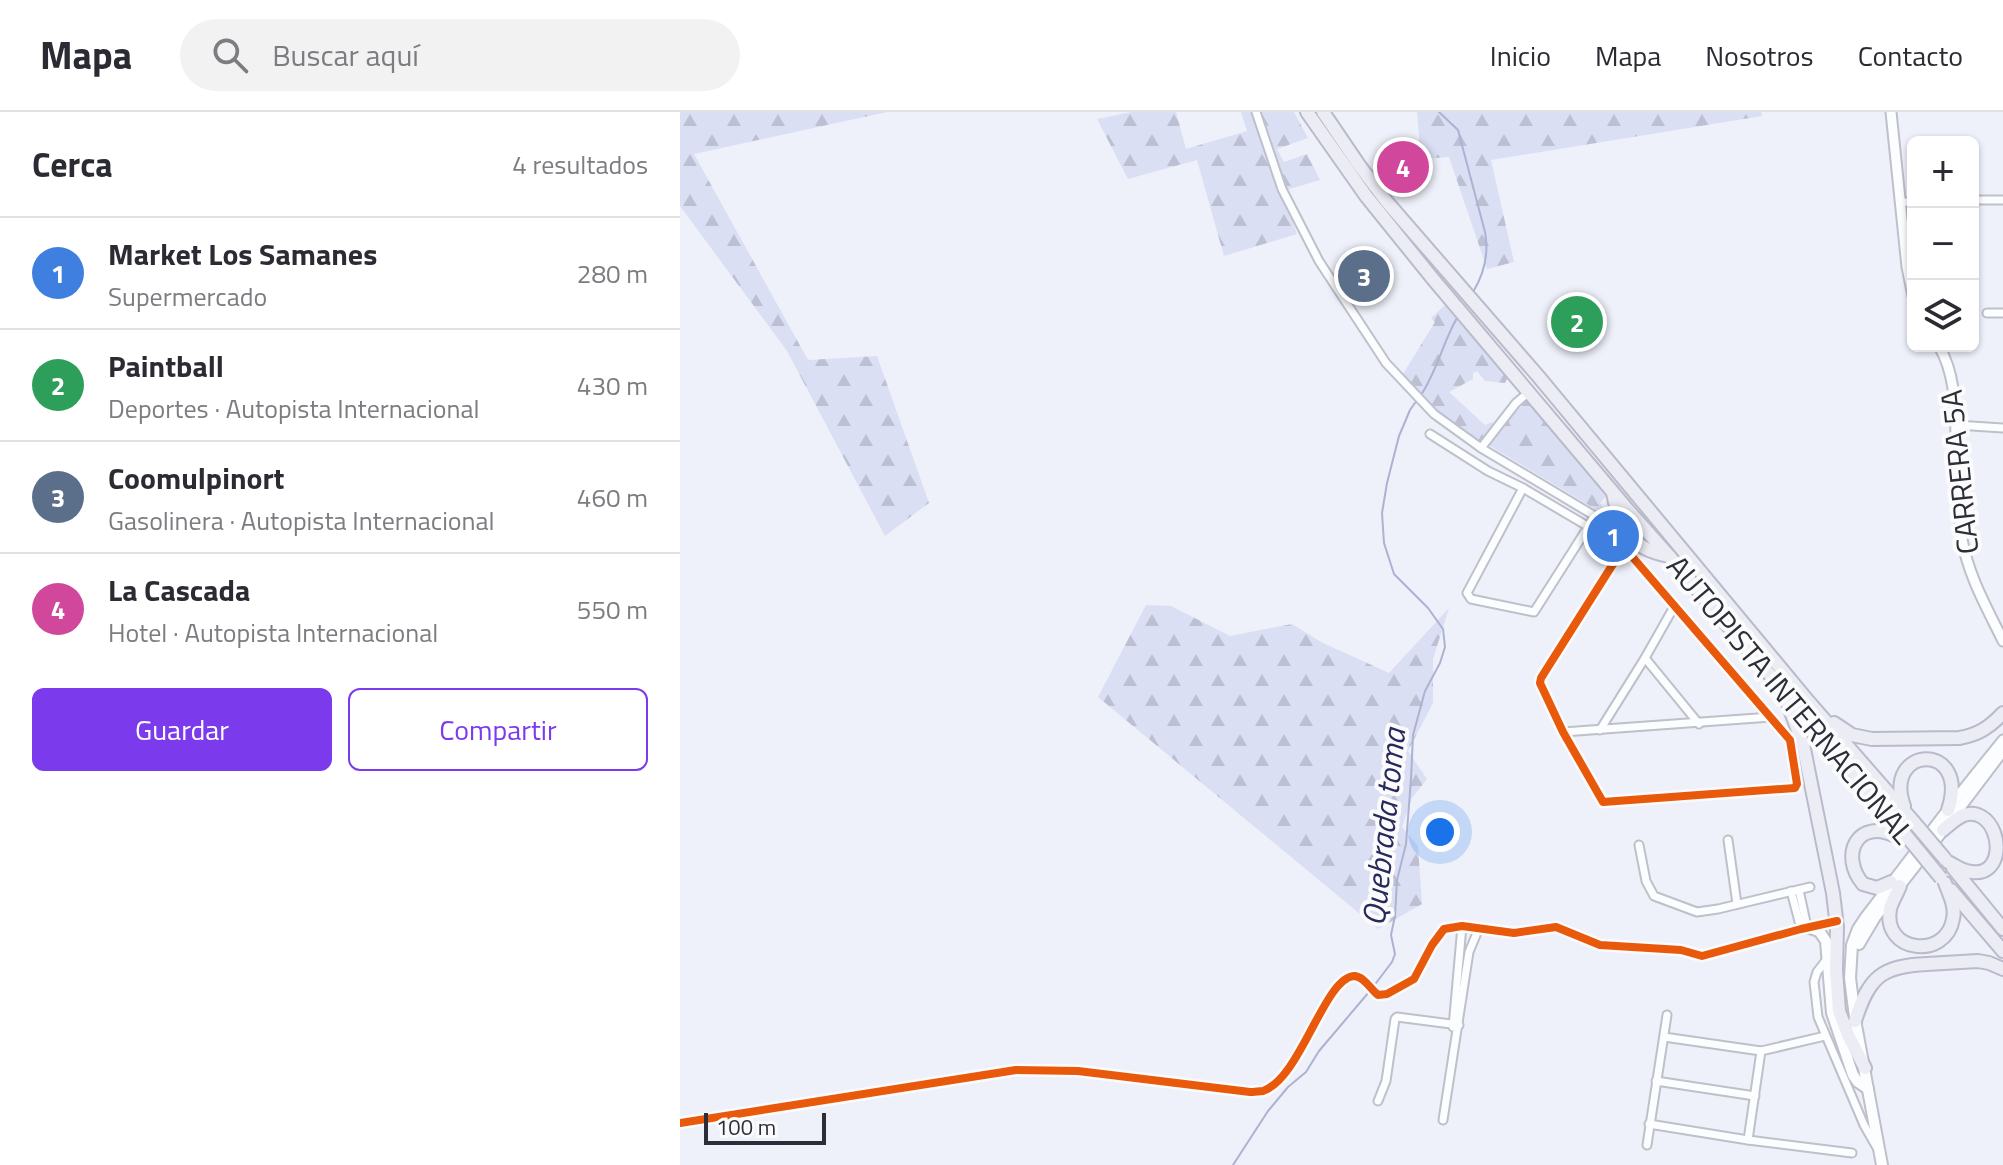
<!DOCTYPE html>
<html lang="es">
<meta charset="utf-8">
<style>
:root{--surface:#fff;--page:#f2f2f3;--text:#2b2b33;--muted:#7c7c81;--line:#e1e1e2;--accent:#7c3aed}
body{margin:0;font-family:"Titillium Web",sans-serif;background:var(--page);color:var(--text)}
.controls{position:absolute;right:24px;top:24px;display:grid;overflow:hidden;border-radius:12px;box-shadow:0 2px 6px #0004}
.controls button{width:72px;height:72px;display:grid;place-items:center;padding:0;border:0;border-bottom:2px solid var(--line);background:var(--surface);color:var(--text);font:40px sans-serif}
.scale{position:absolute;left:24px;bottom:20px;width:122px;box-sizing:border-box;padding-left:8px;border:4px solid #2b2d38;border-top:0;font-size:22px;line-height:28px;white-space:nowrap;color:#2b2d38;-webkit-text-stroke:6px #fbfbfb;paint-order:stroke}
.you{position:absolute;left:760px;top:720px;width:28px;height:28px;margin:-20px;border:6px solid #fff;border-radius:50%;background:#1a73e8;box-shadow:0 0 0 12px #1a73e833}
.badge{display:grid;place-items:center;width:52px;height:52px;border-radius:50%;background:var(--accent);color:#fff;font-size:26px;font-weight:700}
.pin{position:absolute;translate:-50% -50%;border:4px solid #fff;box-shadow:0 2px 8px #0006}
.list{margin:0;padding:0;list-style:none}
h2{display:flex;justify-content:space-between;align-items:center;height:104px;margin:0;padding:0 32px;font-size:34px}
h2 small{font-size:26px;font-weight:400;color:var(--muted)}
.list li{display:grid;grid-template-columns:52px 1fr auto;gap:24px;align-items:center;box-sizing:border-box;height:112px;padding:0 32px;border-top:2px solid var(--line)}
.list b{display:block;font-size:30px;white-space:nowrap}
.list p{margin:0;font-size:26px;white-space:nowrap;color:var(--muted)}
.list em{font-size:26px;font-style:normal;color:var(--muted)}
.actions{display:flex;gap:16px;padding:24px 32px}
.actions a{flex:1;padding:18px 0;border:2px solid var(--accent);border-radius:12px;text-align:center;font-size:28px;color:var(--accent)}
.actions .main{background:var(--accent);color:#fff}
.icon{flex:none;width:44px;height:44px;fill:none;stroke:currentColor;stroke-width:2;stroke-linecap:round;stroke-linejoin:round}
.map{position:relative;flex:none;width:1323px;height:1053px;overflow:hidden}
header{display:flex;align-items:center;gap:48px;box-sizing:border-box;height:112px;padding:0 40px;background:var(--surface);border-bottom:2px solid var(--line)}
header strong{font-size:38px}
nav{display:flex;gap:44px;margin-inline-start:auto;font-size:28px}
.search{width:560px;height:72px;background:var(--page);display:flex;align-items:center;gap:20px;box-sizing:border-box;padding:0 28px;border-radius:44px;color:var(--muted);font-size:30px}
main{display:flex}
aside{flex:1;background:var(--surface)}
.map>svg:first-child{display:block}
</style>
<header>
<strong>Mapa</strong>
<div class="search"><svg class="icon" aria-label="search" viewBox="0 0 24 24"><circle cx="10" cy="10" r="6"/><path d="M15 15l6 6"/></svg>Buscar aquí</div>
<nav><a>Inicio</a><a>Mapa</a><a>Nosotros</a><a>Contacto</a></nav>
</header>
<main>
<aside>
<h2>Cerca<small>4 resultados</small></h2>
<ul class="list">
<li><span class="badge" style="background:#3f7fe0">1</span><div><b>Market Los Samanes</b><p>Supermercado</p></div><em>280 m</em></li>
<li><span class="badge" style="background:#2e9e5b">2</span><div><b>Paintball</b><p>Deportes · Autopista Internacional</p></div><em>430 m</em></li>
<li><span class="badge" style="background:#5c6f8a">3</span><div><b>Coomulpinort</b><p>Gasolinera · Autopista Internacional</p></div><em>460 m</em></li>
<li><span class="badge" style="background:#d1479c">4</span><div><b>La Cascada</b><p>Hotel · Autopista Internacional</p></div><em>550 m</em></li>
</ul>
<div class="actions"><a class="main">Guardar</a><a>Compartir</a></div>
</aside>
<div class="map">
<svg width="1323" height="1053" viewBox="0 0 1323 1053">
<defs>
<pattern id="forest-firs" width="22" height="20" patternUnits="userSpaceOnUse" patternTransform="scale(2)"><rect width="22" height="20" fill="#dbdff4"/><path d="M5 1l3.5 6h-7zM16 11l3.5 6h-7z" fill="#bcc0d2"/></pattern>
</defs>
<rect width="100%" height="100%" fill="#eef0fa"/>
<!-- forest -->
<g fill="url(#forest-firs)">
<path d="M0 0H207L14 42 128 248 197 244 249 391 205 424 107 239 0 94Z"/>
<path d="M452 0H496L506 37 567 19 561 0H614L628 26 597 37 604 50 627 42 640 68 606 78 586 12 578 15 617 122 544 144 517 48 448 67 417 7Z"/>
<path d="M737 0H1081L1082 4 811 48 834 150 807 157 769 45 741 47Z"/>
<path d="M767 191 828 265 825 271 805 269 797 259 793 261V267L769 280 805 313 812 310 816 313 800 334 757 302 721 265 755 210 751 206Z"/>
<path d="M846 289 929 381 920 391 926 399 934 394 935 409 807 332Z"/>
<path d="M466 493 491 494 550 524 612 512 641 530 709 561 769 496 753 547V591L728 639 747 667 732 686 722 715 738 734 742 792 698 817 418 585Z"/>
</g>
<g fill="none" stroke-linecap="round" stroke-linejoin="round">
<!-- stream -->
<g stroke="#aeb2d1" stroke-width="2">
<path d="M759 0 778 18 805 120C809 141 804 162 793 180"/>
<path d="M741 283C757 259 763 230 777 206"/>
<path d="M693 875 712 850 715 842 711 823 715 804 717 768 726 732 731 667 733 623 745 579 760 551 765 535 763 517 748 496 714 462 704 431 702 401 707 371 719 324 730 298 737 288"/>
<path d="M553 1053 588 999 608 975 626 960 639 939 689 880"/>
</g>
<defs>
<g id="minor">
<path d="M576 0 602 77 639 149 706 251 754 302 801 336 945 422"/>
<path d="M1293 88H1323"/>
<path d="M1221 90H1233"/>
<path d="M1307 201H1323"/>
<path d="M1276 313 1323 316"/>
<path d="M750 322 808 359 843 376 909 415"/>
<path d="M801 336 836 291 849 280"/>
<path d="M843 376 787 481 791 487 854 500 915 404"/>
<path d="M949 441 1110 628 1117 672 1115 676 923 690 883 620 860 571 861 566 933 452C941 445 949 441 954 432"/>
<path d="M965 546 1019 612"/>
<path d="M920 618 965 546 995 493"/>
<path d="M883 620 1091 605"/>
<path d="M1048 728 1057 792"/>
<path d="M959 733 966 769 974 784 1017 800 1038 797 1130 775"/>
<path d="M1119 778 1127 815"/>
<path d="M1111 779 1121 817"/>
<path d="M1147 847 1137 860 1134 870 1138 905 1184 1013 1196 1034"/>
<path d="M773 915 782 814"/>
<path d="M984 925 1081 939 1145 924"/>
<path d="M976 969 1075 984"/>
<path d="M698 989 706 969 715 907 717 905 779 913"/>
<path d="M763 1008 789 840 799 816"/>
<path d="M0 1011 336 958 398 959 570 980C573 980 581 979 583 979 621 966 644 866 674 864 684 864 691 878 698 883L707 882 734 867 752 833 764 817 782 814 834 821 876 815 920 833 1001 838 1022 844 1121 817 1157 809"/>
<path d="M969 1012 1068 1028 1172 1041"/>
<path d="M1068 1028 1081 939"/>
<path d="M967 1033 987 903"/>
</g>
<g id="tertiary">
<path d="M1211 0 1227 155 1233 184"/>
<path d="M1259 234C1275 262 1275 292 1276 323 1278 358 1277 393 1282 427 1288 463 1307 496 1323 529"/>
<path d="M1270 694 1323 628"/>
<path d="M1270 709 1323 639"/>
</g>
<g id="secondary">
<path d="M1127 815 1139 819 1146 829 1152 901 1173 963 1178 970 1188 977"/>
<path d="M1179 832 1195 805 1263 718"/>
<path d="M1202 1053 1176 913 1170 866 1172 833 1178 817 1186 805 1268 698"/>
</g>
<g id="trunk">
<path d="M627 0 686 84 753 167 948 398 989 444 1224 721"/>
<path d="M643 0 679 53 707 90 858 264 1128 589 1232 708"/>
<path d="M933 381C940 418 949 436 989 444"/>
<path d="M1108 592 1123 632 1153 781 1157 815 1156 858 1159 899 1168 923 1185 956"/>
<path d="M1154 611 1172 623 1192 627 1279 626C1298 623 1310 615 1323 601"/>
<path d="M1224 694C1202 633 1291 629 1268 698"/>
<path d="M1263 718C1269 713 1276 706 1284 703 1290 701 1297 702 1302 705 1323 718 1323 764 1292 760 1283 760 1276 754 1268 750"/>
<path d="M1273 756 1323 817"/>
<path d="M1211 770 1197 776 1183 772C1159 744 1177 704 1217 725"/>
<path d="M1220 774C1217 782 1212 789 1210 797 1202 841 1266 848 1273 807 1276 795 1269 782 1265 771"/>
<path d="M1271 778 1323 839"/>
<path d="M1175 909C1189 865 1201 854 1247 852 1264 851 1281 850 1298 849L1309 851 1323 857"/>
</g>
</defs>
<!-- minor casing -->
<use href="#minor" stroke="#bec0ca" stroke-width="11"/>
<!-- tertiary casing -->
<use href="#tertiary" stroke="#bec0ca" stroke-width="13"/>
<!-- secondary casing -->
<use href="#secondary" stroke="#bec0ca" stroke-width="14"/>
<!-- trunk casing -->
<use href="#trunk" stroke="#b9bbca" stroke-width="16"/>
<!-- minor -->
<use href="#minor" stroke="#fcfdfe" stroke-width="7"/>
<!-- tertiary -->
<use href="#tertiary" stroke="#fcfdfe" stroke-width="9"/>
<!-- secondary -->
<use href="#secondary" stroke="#fcfdfe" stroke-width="10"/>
<!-- trunk -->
<use href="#trunk" stroke="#ececf5" stroke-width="12"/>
<defs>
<g id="trunk-bridge">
<path d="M1232 708 1265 747"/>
<path d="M1224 721 1261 766"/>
</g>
</defs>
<!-- trunk-bridge casing -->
<use href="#trunk-bridge" stroke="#b9bbca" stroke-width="16" stroke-linecap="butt"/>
<!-- trunk-bridge -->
<use href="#trunk-bridge" stroke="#ececf5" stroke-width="12"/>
<defs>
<g id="cycleway">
<path d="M949 441 1110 628 1117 672 1115 676 923 690 883 620 860 571 861 566 933 452C941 445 949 441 954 432"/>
<path d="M0 1011 336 958 398 959 570 980C573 980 581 979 583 979 621 966 644 866 674 864 684 864 691 878 698 883L707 882 734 867 752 833 764 817 782 814 834 821 876 815 920 833 1001 838 1022 844 1121 817 1157 809"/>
</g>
</defs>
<!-- cycleway casing -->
<use href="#cycleway" stroke="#fbfbfb" stroke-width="13"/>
<!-- cycleway -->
<use href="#cycleway" stroke="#e8590c" stroke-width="8"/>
</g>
<g text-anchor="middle" stroke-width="8" stroke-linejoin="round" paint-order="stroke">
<!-- street labels -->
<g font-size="30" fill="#2b2d38" stroke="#fbfbfb">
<text transform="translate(1280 360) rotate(-96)" y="10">CARRERA 5A</text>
<text transform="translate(1110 588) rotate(50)" y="10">AUTOPISTA INTERNACIONAL</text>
</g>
<!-- water labels -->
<g font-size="32" font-style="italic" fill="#27285b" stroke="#fbfbfb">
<text transform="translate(704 715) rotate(-84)" y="11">Quebrada toma</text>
</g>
</g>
</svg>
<div class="controls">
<button>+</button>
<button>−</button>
<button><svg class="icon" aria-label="layers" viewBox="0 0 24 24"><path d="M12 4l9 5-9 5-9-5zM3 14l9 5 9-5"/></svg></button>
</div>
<div class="scale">100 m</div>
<div class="you"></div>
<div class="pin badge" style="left:933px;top:424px;background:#3f7fe0">1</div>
<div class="pin badge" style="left:897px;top:210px;background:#2e9e5b">2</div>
<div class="pin badge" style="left:684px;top:164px;background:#5c6f8a">3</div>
<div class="pin badge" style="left:723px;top:55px;background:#d1479c">4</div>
</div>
</main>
